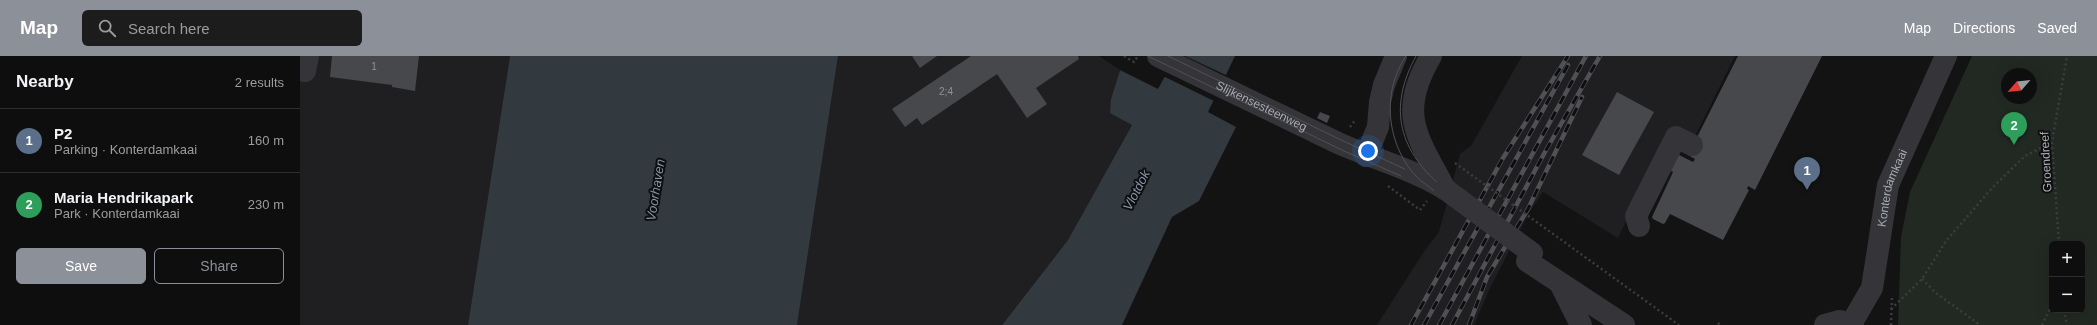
<!DOCTYPE html>
<meta charset="utf-8">
<style>
:root{--surface:#0e0e0f;--page:#1c1c1d;--text:#f1f3f6;--muted:#9b9c9e;--line:#2e2e2f;--accent:#8c9099}
body{margin:0;font-family:Helvetica,sans-serif;background:var(--page);color:var(--text)}
.controls{position:absolute;right:12px;bottom:12px;display:grid;overflow:hidden;border-radius:6px;box-shadow:0 4px 16px #0002}
.controls button{width:36px;height:36px;display:grid;place-items:center;padding:0;border:0;border-bottom:1px solid var(--line);background:var(--surface);color:var(--text);font:20px sans-serif}
.compass{position:absolute;left:1701px;top:12px;width:36px;height:36px;border-radius:50%;background:var(--surface);box-shadow:0 4px 16px #0002;rotate:242deg}
.you{position:absolute;left:1068px;top:95px;width:14px;height:14px;margin:-10px;border:3px solid #fff;border-radius:50%;background:#1a73e8;box-shadow:0 0 0 6px #1a73e833}
.badge{display:grid;place-items:center;width:26px;height:26px;border-radius:50%;background:var(--accent);color:#fff;font-size:13px;font-weight:700}
.pin{position:absolute;translate:-50% -33px;filter:drop-shadow(0 1px 2px #0008)}
.pin::after{content:'';position:absolute;top:21px;width:14px;height:12px;background:inherit;clip-path:polygon(0 0,100% 0,50% 100%)}
.list{margin:0;padding:0;list-style:none}
h2{display:flex;justify-content:space-between;align-items:center;height:52px;margin:0;padding:0 16px;font-size:17px}
h2 small{font-size:13px;font-weight:400;color:var(--muted)}
.list li{display:grid;grid-template-columns:26px 1fr auto;gap:12px;align-items:center;box-sizing:border-box;height:64px;padding:0 16px;border-top:1px solid var(--line)}
.list b{display:block;font-size:15px;white-space:nowrap}
.list p{margin:0;font-size:13px;white-space:nowrap;color:var(--muted)}
.list em{font-size:13px;font-style:normal;color:var(--muted)}
.actions{display:flex;gap:8px;padding:12px 16px}
.actions a{flex:1;padding:9px 0;border:1px solid var(--accent);border-radius:6px;text-align:center;font-size:14px;color:var(--accent)}
.actions .main{background:var(--accent);color:#fff}
.icon{flex:none;width:22px;height:22px;fill:none;stroke:currentColor;stroke-width:2;stroke-linecap:round;stroke-linejoin:round}
.map{position:relative;flex:none;width:1797px;height:269px;overflow:hidden}
header{display:flex;align-items:center;gap:24px;box-sizing:border-box;height:56px;padding:0 20px;background:var(--accent);color:#fff}
header strong{font-size:19px}
nav{display:flex;gap:22px;margin-inline-start:auto;font-size:14px}
.search{width:280px;height:36px;background:var(--page);display:flex;align-items:center;gap:10px;box-sizing:border-box;padding:0 14px;border-radius:6px;color:var(--muted);font-size:15px}
main{display:flex}
aside{flex:1;background:var(--surface)}
.map>svg:first-child{display:block}
</style>
<header>
<strong>Map</strong>
<div class="search"><svg class="icon" aria-label="search" viewBox="0 0 24 24"><circle cx="10" cy="10" r="6"/><path d="M15 15l6 6"/></svg>Search here</div>
<nav><a>Map</a><a>Directions</a><a>Saved</a></nav>
</header>
<main>
<aside>
<h2>Nearby<small>2 results</small></h2>
<ul class="list">
<li><span class="badge" style="background:#5c6f8a">1</span><div><b>P2</b><p>Parking · Konterdamkaai</p></div><em>160 m</em></li>
<li><span class="badge" style="background:#2e9e5b">2</span><div><b>Maria Hendrikapark</b><p>Park · Konterdamkaai</p></div><em>230 m</em></li>
</ul>
<div class="actions"><a class="main">Save</a><a>Share</a></div>
</aside>
<div class="map">
<svg width="1797" height="269" viewBox="0 0 1797 269">
<rect width="100%" height="100%" fill="#131314"/>
<!-- built -->
<g fill="#1f1f21">
<path d="M0 0H210L168 269H0Z"/>
<path d="M538 0H799L820 14 811 43 832 69 768 184 702 269H497Z"/>
<path d="M1222 0H1435L1395 80 1368 79 1318 182 1243 136 1230 155 1190 232 1174 269H1077L1125 194 1139 176 1160 98 1171 90Z"/>
</g>
<!-- green -->
<path fill="#222923" fill-rule="evenodd" d="M1672 0H1797V269H1598L1601 181 1610 136ZM1707 18H1731V42H1707ZM1752 188H1782V254H1752Z"/>
<!-- water -->
<g fill="#32393f">
<path d="M210 0H538L497 269H168Z"/>
<path d="M876 0H935L908 56 936 71 899 145 872 161 822 269H702L768 184 832 69 810 57 811 43 820 14 858 33Z"/>
</g>
<!-- pier -->
<path fill="#131314" d="M874 0H885L928 20 916 46 863 20Z"/>
<!-- building -->
<g fill="#47484c">
<path d="M32 0H119L115 35 92 31V29L30 21Z"/>
<path d="M612 0H637L620 12Z"/>
<path d="M671 0H778L779 3 736 32 747 48 727 62 697 18 622 69 617 62 605 71 592 53Z"/>
<path d="M1438 0H1522L1455 134 1448 130 1447 133 1449 134 1423 184 1370 158 1365 167 1363 168 1353 163 1352 161 1373 116 1365 112 1373 96 1393 106 1395 103 1388 99Z"/>
<path d="M1317 36 1354 56 1319 119 1282 99Z"/>
<path d="M1020 56 1030 60 1027 67 1017 62Z"/>
</g>
<g fill="none" stroke-linecap="round" stroke-linejoin="round">
<!-- path -->
<g stroke="#3b3c40" stroke-width="2.5" stroke-dasharray="2 3" stroke-linecap="butt">
<path d="M824 0 834 6 838 0"/>
<path d="M1050 71 1056 63"/>
<path d="M1088 130 1120 154 1127 145"/>
<path d="M1759 188 1752 86 1767 0"/>
<path d="M1622 223 1636 237 1680 269"/>
<path d="M1591 253 1622 223 1646 185 1692 132 1725 100 1752 86"/>
<path d="M1764 254 1767 269"/>
<path d="M1418 267 1420 269"/>
<path d="M1591 269 1592 240"/>
<path d="M1742 269 1752 248"/>
</g>
<!-- minor -->
<g stroke="#353539" stroke-width="22">
<path id="s1" d="M858 0 1038 87C1074 103 1112 113 1145 133"/>
<path d="M1131 0C1097 58 1117 80 1145 133"/>
<path d="M0 14 5 15 8 0"/>
<path d="M1066 100 1078 71 1080 46 1084 29 1096 0"/>
<path d="M1339 170 1336 160 1376 81 1392 89"/>
<path d="M1227 205 1324 269"/>
<path d="M1261 229 1281 269"/>
<path id="s2" d="M1551 268 1572 232 1588 129 1646 0"/>
<path d="M1525 269 1540 265 1553 269"/>
</g>
<!-- tram -->
<g stroke="#505156" stroke-width="1">
<path d="M848 0 1044 95 1101 120"/>
<path d="M868 0 1041 84 1105 113"/>
<path d="M1106 0C1082 35 1086 84 1113 117 1121 126 1132 133 1141 140"/>
<path d="M1116 0C1087 53 1099 96 1145 133"/>
</g>
<defs>
<g id="rail">
<path d="M1111 269 1203 102 1268 0"/>
<path d="M1124 269 1268 9"/>
<path d="M1139 269 1286 0"/>
<path d="M1152 269 1245 96 1300 0"/>
<path d="M1169 269 1187 221 1228 153 1282 41"/>
</g>
</defs>
<!-- rail casing -->
<use href="#rail" stroke="#505156" stroke-width="4.5"/>
<!-- rail -->
<use href="#rail" stroke="#0e0e0f" stroke-width="3" stroke-dasharray="9" stroke-linecap="butt"/>
<!-- path-bridge -->
<path stroke="#3b3c40" stroke-width="2.5" stroke-dasharray="2 3" stroke-linecap="butt" d="M1155 107 1379 269"/>
<!-- minor-bridge -->
<path stroke="#353539" stroke-width="22" d="M1145 133 1232 197"/>
</g>
<g text-anchor="middle" stroke-width="4" stroke-linejoin="round" paint-order="stroke">
<!-- number labels -->
<g font-size="10" fill="#8e9299">
<text x="74" y="14">1</text>
<text x="646" y="39">2;4</text>
</g>
<!-- street labels -->
<g font-size="12" fill="#a6aab3" stroke="#0e0e0f">
<text dy="4" stroke="none"><textPath href="#s1" startOffset="115">Slijkensesteenweg</textPath></text>
<text transform="translate(1746 106) rotate(-93)" y="4">Groendreef</text>
<text dy="4" stroke="none"><textPath href="#s2" startOffset="144">Konterdamkaai</textPath></text>
</g>
<!-- water labels -->
<g font-size="13" font-style="italic" fill="#8195aa" stroke="#0e0e0f">
<text transform="translate(355 134) rotate(-81)" y="5">Voorhaven</text>
<text transform="translate(836 134) rotate(-63)" y="5">Vlotdok</text>
</g>
</g>
</svg>
<div class="controls">
<button>+</button>
<button>−</button>
</div>
<svg class="compass" viewBox="-18 -18 36 36"><path d="M0-13l5 13h-10z" fill="#e53935"/><path d="M0 13l5-13h-10z" fill="#9b9c9e"/></svg>
<div class="you"></div>
<div class="pin badge" style="left:1507px;top:134px;background:#5c6f8a">1</div>
<div class="pin badge" style="left:1714px;top:89px;background:#2e9e5b">2</div>
</div>
</main>
